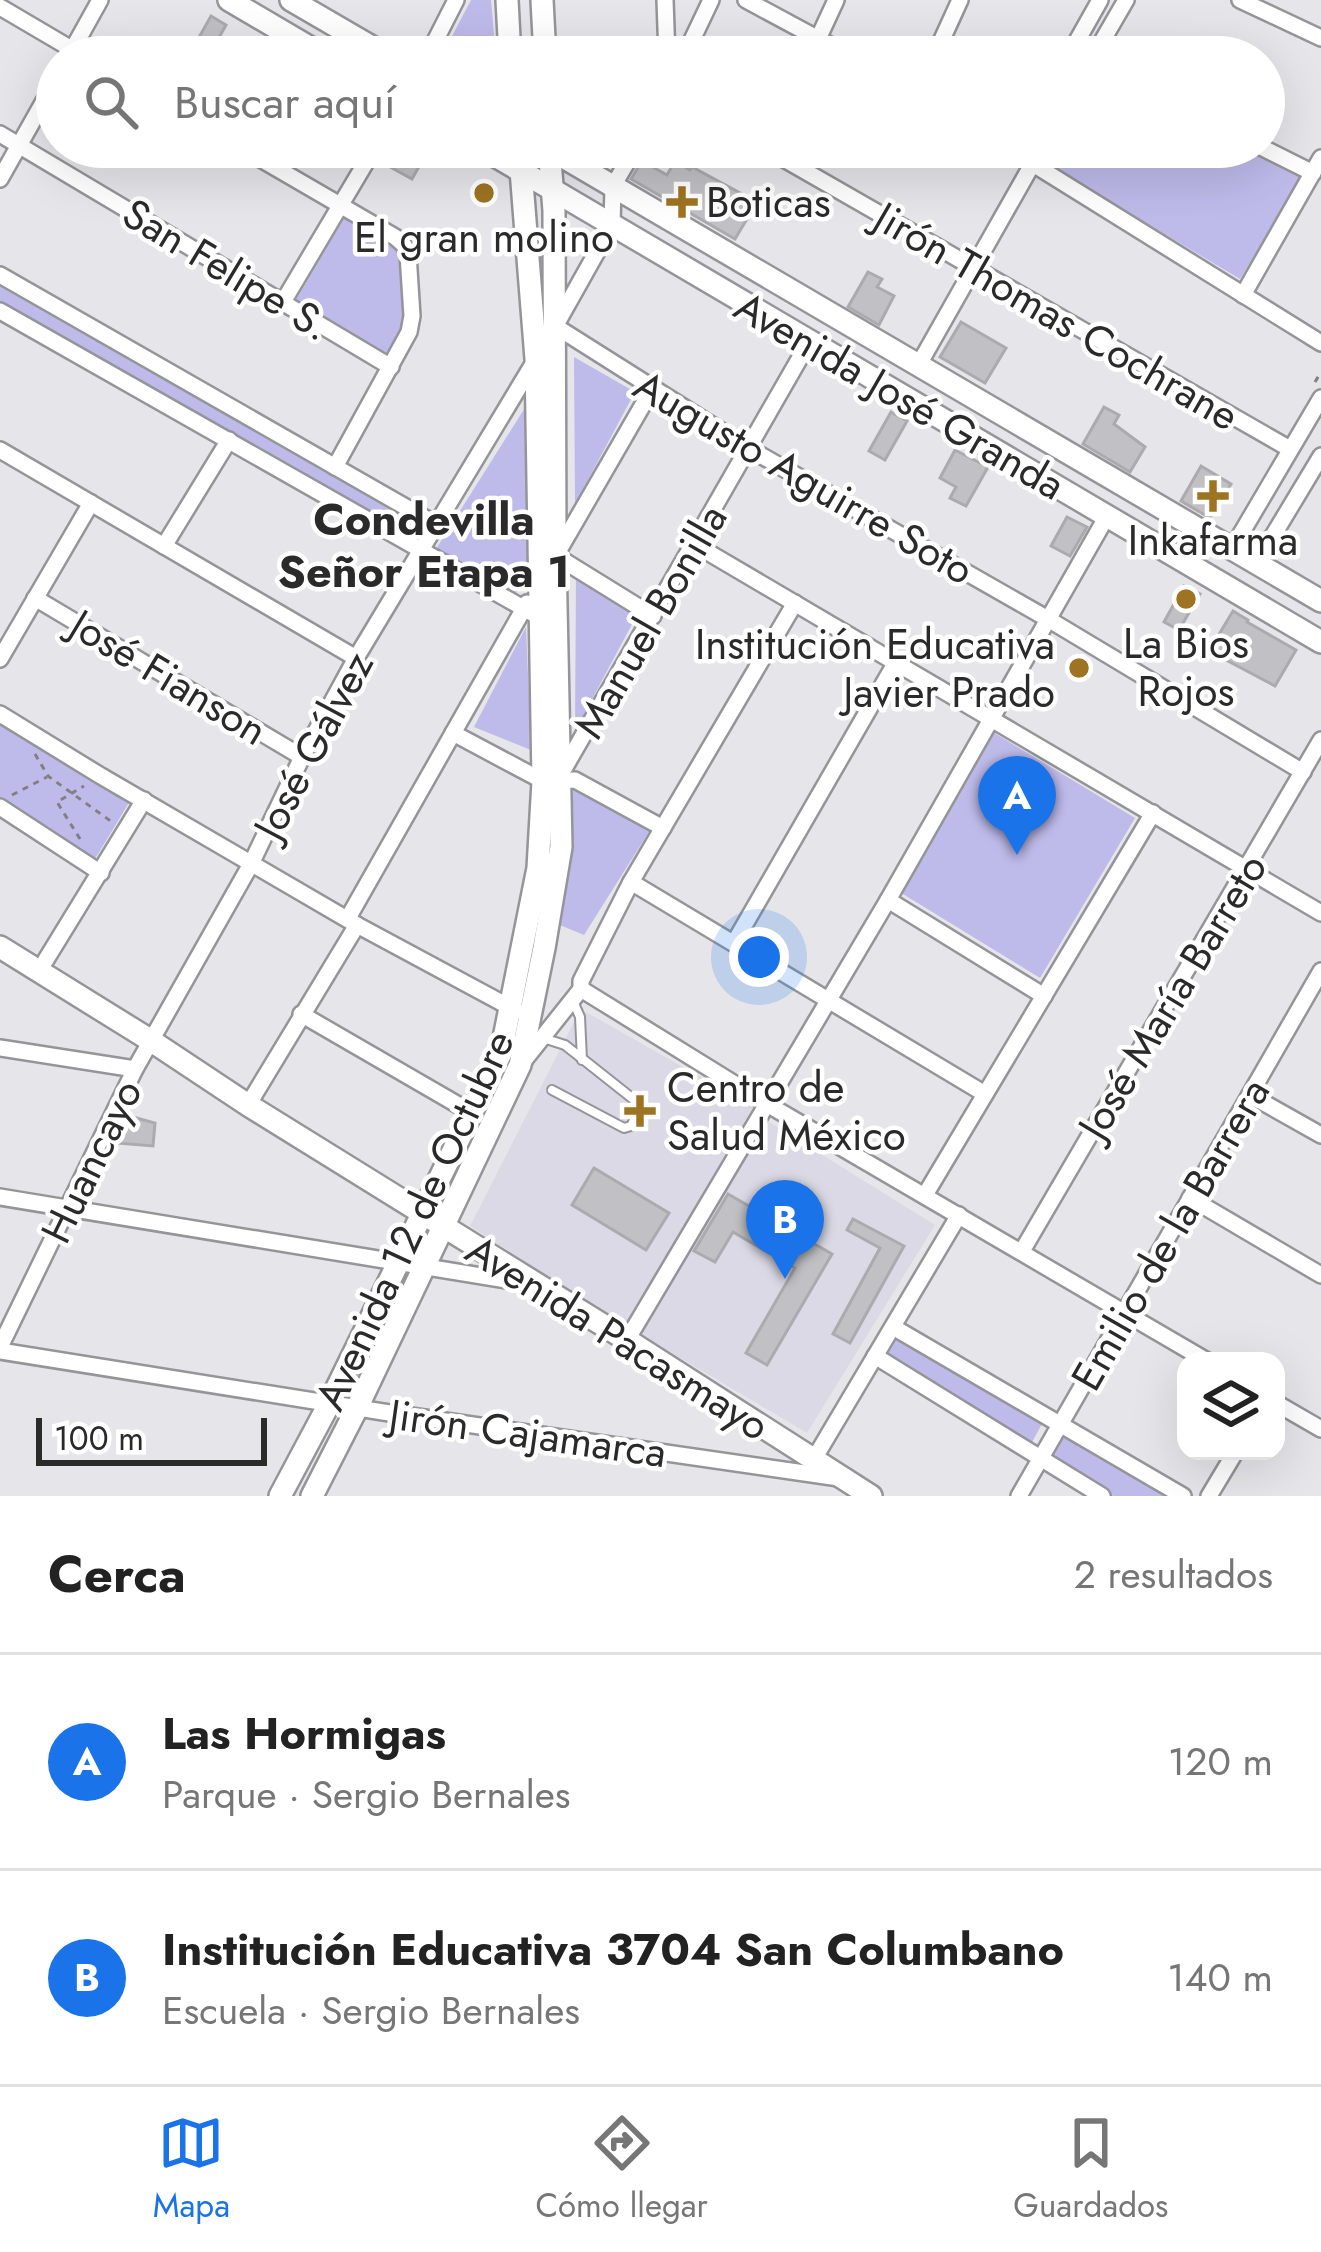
<!DOCTYPE html>
<html lang="es">
<meta charset="utf-8">
<style>
:root{--surface:#fff;--page:#f2f2f2;--text:#222;--muted:#767676;--line:#e0e0e0;--accent:#1a73e8}
body{margin:0;font-family:Jost,sans-serif;background:var(--page);color:var(--text)}
.controls{position:absolute;right:36px;bottom:36px;display:grid;overflow:hidden;border-radius:24px;box-shadow:0 12px 48px #0002}
.controls button{width:108px;height:108px;display:grid;place-items:center;padding:0;border:0;border-bottom:3px solid var(--line);background:var(--surface);color:var(--text);font:60px sans-serif}
.scale{position:absolute;left:36px;bottom:30px;width:231px;box-sizing:border-box;padding-left:12px;border:6px solid #2a2a2b;border-top:0;font-size:33px;line-height:42px;white-space:nowrap;color:#2a2a2b;-webkit-text-stroke:9px #fff;paint-order:stroke}
.you{position:absolute;left:759px;top:957px;width:42px;height:42px;margin:-30px;border:9px solid #fff;border-radius:50%;background:#1a73e8;box-shadow:0 0 0 18px #1a73e833}
.badge{display:grid;place-items:center;width:78px;height:78px;border-radius:50%;background:var(--accent);color:#fff;font-size:39px;font-weight:700}
.pin{position:absolute;translate:-50% -99px;filter:drop-shadow(0 3px 6px #0008)}
.pin::after{content:'';position:absolute;top:63px;width:42px;height:36px;background:inherit;clip-path:polygon(0 0,100% 0,50% 100%)}
.list{margin:0;padding:0;list-style:none}
h2{display:flex;justify-content:space-between;align-items:center;height:156px;margin:0;padding:0 48px;font-size:51px}
h2 small{font-size:39px;font-weight:400;color:var(--muted)}
.list li{display:grid;grid-template-columns:78px 1fr auto;gap:36px;align-items:center;box-sizing:border-box;height:216px;padding:0 48px;border-top:3px solid var(--line)}
.list b{display:block;font-size:45px;white-space:nowrap}
.list p{margin:0;font-size:39px;white-space:nowrap;color:var(--muted)}
.list em{font-size:39px;font-style:normal;color:var(--muted)}
.icon{flex:none;width:66px;height:66px;fill:none;stroke:currentColor;stroke-width:2;stroke-linecap:round;stroke-linejoin:round}
.map{position:relative;flex:none;width:1321px;height:1496px;overflow:hidden}
.search{position:absolute;background:var(--surface);box-shadow:0 12px 48px #0002;left:36px;right:36px;top:36px;height:132px;display:flex;align-items:center;gap:30px;box-sizing:border-box;padding:0 42px;border-radius:66px;color:var(--muted);font-size:45px}
.sheet{height:588px;background:var(--surface)}
nav{display:flex;justify-content:space-around;align-items:center;box-sizing:border-box;height:168px;border-top:3px solid var(--line);background:var(--surface);font-size:33px;color:var(--muted)}
nav a{display:grid;justify-items:center;gap:6px}
nav .on{color:var(--accent)}
.map>svg:first-child{display:block}
</style>
<div class="map">
<svg width="1321" height="1496" viewBox="0 0 1321 1496">
<rect width="100%" height="100%" fill="#e6e6ea"/>
<!-- built -->
<g fill="#dad9e5">
<path d="M586 1012 755 1108 628 1328 470 1226 576 1018Z"/>
<path d="M763 1118 935 1225 807 1433 638 1333Z"/>
</g>
<!-- green -->
<g fill="#bebaea">
<path d="M471 0H491L496 57H441Z"/>
<path d="M1053 147H1251L1302 171 1304 175 1240 279 1047 164V159Z"/>
<path d="M346 215 394 242 403 257 406 325 393 353 387 354 296 300Z"/>
<path d="M0 282 422 523 416 537 0 304Z"/>
<path d="M574 357 635 392 575 504Z"/>
<path d="M528 403 531 578 516 593 436 549Z"/>
<path d="M576 573 638 613 575 731Z"/>
<path d="M526 627 531 750 474 727Z"/>
<path d="M0 719 133 796 95 859 0 798Z"/>
<path d="M993 732 1135 818 1040 978 898 891Z"/>
<path d="M573 783 652 827 584 935 555 923 573 850Z"/>
<path d="M897 1339 1044 1420 1030 1446 888 1354Z"/>
<path d="M1062 1430 1175 1496H1113L1049 1456Z"/>
</g>
<!-- building -->
<g fill="#c1c1c5" stroke="#ababaf" stroke-width="3">
<path d="M211 16 226 25 208 57H188Z"/>
<path d="M389 147H430L412 179 381 162Z"/>
<path d="M642 161 667 175 675 161 690 170 692 167 757 202 735 239 631 179Z"/>
<path d="M868 272 882 279 877 287 894 296 879 325 848 307Z"/>
<path d="M961 322 1006 348 985 383 940 357Z"/>
<path d="M1104 407 1119 415 1114 424 1145 447 1130 472 1083 444Z"/>
<path d="M891 412 907 421 885 460 869 451Z"/>
<path d="M955 450 988 467 966 506 950 498 956 487 940 478Z"/>
<path d="M1201 466 1231 484 1210 518 1181 501Z"/>
<path d="M1067 517 1087 527 1070 556 1051 546Z"/>
<path d="M1184 586 1200 594 1179 630 1164 622Z"/>
<path d="M1233 611 1248 620 1247 622 1296 650 1275 686 1209 651Z"/>
<path d="M126 1115 155 1123 153 1146 116 1143Z"/>
<path d="M594 1168 669 1213 646 1250 572 1205Z"/>
<path d="M728 1194 832 1254 767 1365 746 1353 795 1268 733 1232 715 1262 694 1251Z"/>
<path d="M853 1219 904 1246 850 1343 833 1334 880 1248 847 1230Z"/>
</g>
<g fill="none" stroke-linecap="round" stroke-linejoin="round">
<defs>
<g id="lane">
<path d="M573 1001 580 1017 582 1060"/>
<path d="M543 1038 565 1045 642 1106 631 1126 624 1128 552 1090"/>
</g>
<g id="street">
<path d="M665 0 667 57"/>
<path d="M746 0 852 57"/>
<path d="M1240 0 1321 38"/>
<path d="M0 7 85 57"/>
<path d="M818 39 836 0"/>
<path d="M70 54 100 0"/>
<path d="M427 57 456 0"/>
<path d="M684 57 711 0"/>
<path d="M934 57 960 0"/>
<path d="M1068 57 1100 0"/>
<path d="M1093 57 1126 0"/>
<path d="M0 134 391 367"/>
<path d="M240 147 395 237 404 245 408 254 412 316 409 332 335 467"/>
<path d="M763 147 1290 449"/>
<path d="M1018 147 1033 164 1321 343"/>
<path d="M1261 147 1313 173"/>
<path d="M0 179 57 78"/>
<path d="M0 275 437 525"/>
<path d="M1243 295 1321 158"/>
<path d="M283 302 375 147"/>
<path d="M0 311 539 617"/>
<path d="M557 323 612 225 613 186 636 147"/>
<path d="M555 326 748 448 1048 619 1303 772"/>
<path d="M918 366 1042 147"/>
<path d="M0 450 356 658"/>
<path d="M694 544 1321 913"/>
<path d="M164 546 229 440"/>
<path d="M1232 549 1321 398"/>
<path d="M556 556 653 616"/>
<path d="M555 557 652 389"/>
<path d="M1256 564 1321 456"/>
<path d="M35 598 302 757"/>
<path d="M0 659 91 503"/>
<path d="M0 714 101 776 357 925 517 1011"/>
<path d="M453 733 543 781 575 780 663 828"/>
<path d="M561 774 809 342"/>
<path d="M0 807 101 873"/>
<path d="M631 882 985 1094"/>
<path d="M888 900 1044 996"/>
<path d="M348 918 527 603"/>
<path d="M734 943 896 662"/>
<path d="M39 971 144 800"/>
<path d="M581 989 767 1104 1207 1361"/>
<path d="M301 1014 472 1113"/>
<path d="M0 1048 135 1069"/>
<path d="M522 1063 581 989V981L631 882 795 603"/>
<path d="M1250 1095 1321 1135"/>
<path d="M248 1105 357 925"/>
<path d="M925 1195 1153 813"/>
<path d="M0 1197 530 1284"/>
<path d="M1190 1198 1321 1275"/>
<path d="M1022 1251 1321 740"/>
<path d="M893 1327 1183 1496"/>
<path d="M627 1340 888 900 1107 516"/>
<path d="M0 1347 135 1069 251 864 302 757 356 658 536 359"/>
<path d="M0 1351 383 1412 839 1478"/>
<path d="M875 1356 1102 1496"/>
<path d="M1276 1403 1321 1429"/>
<path d="M814 1459 959 1215"/>
<path d="M1019 1496 1321 971"/>
<path d="M1209 1496 1236 1451"/>
</g>
<g id="secondary">
<path d="M229 0 326 57"/>
<path d="M291 0 389 57"/>
<path d="M507 0 510 57"/>
<path d="M542 0 545 57"/>
<path d="M480 147 1321 642"/>
<path d="M546 147 1321 601"/>
<path d="M0 947 150 1040 248 1105 627 1340 871 1496"/>
<path d="M280 1496 329 1404 501 1053 538 868 543 781 536 359 521 170 517 147"/>
<path d="M312 1496 357 1408 520 1065 544 948 561 847 555 557 554 211 549 147"/>
</g>
</defs>
<!-- lane casing -->
<use href="#lane" stroke="#959599" stroke-width="12"/>
<!-- street casing -->
<use href="#street" stroke="#959599" stroke-width="20"/>
<!-- secondary casing -->
<use href="#secondary" stroke="#959599" stroke-width="26"/>
<!-- path -->
<g stroke="#808083" stroke-width="3" stroke-dasharray="6 6" stroke-linecap="butt">
<path d="M1315 382 1321 372"/>
<path d="M35 754 48 776 112 822"/>
<path d="M12 795 47 777"/>
<path d="M80 839 57 802 84 786"/>
</g>
<!-- lane -->
<use href="#lane" stroke="#fff" stroke-width="8"/>
<!-- street -->
<use href="#street" stroke="#fff" stroke-width="15"/>
<!-- secondary -->
<use href="#secondary" stroke="#fff" stroke-width="21"/>
</g>
<!-- markers -->
<g fill="#9e7322" stroke="#fff" stroke-width="4.5">
<circle cx="484" cy="193" r="12"/>
<path d="M676 184h12v12h12v12h-12v12h-12v-12h-12v-12h12z"/>
<path d="M1207 478h12v12h12v12h-12v12h-12v-12h-12v-12h12z"/>
<circle cx="1186" cy="599" r="12"/>
<circle cx="1079" cy="668" r="12"/>
<path d="M634 1093h12v12h12v12h-12v12h-12v-12h-12v-12h12z"/>
</g>
<g text-anchor="middle" stroke-width="9" stroke-linejoin="round" paint-order="stroke">
<!-- poi labels -->
<g font-size="42" fill="#2a2a2b" stroke="#fff">
<text x="706" y="217" text-anchor="start">Boticas</text>
<text x="484" y="252">El gran molino</text>
<text x="1213" y="555">Inkafarma</text>
<text x="1186" y="658">La Bios<tspan x="1186" dy="48">Rojos</tspan></text>
<text x="1055" y="659" text-anchor="end">Institución Educativa<tspan x="1055" dy="48">Javier Prado</tspan></text>
<text x="667" y="1102" text-anchor="start">Centro de<tspan x="667" dy="48">Salud México</tspan></text>
</g>
<!-- street labels -->
<g font-size="42" fill="#2a2a2b" stroke="#fff">
<text transform="translate(227 269) rotate(31)" y="15">San Felipe S.</text>
<text transform="translate(1057 316) rotate(30)" y="15">Jirón Thomas Cochrane</text>
<text transform="translate(900 395) rotate(30)" y="15">Avenida José Granda</text>
<text transform="translate(804 477) rotate(30)" y="15">Augusto Aguirre Soto</text>
<text transform="translate(650 621) rotate(-60)" y="15">Manuel Bonilla</text>
<text transform="translate(169 677) rotate(31)" y="15">José Fianson</text>
<text transform="translate(313 745) rotate(-62)" y="15">José Gálvez</text>
<text transform="translate(1172 996) rotate(-59)" y="15">José María Barreto</text>
<text transform="translate(91 1161) rotate(-64)" y="15">Huancayo</text>
<text transform="translate(414 1220) rotate(-65)" y="15">Avenida 12 de Octubre</text>
<text transform="translate(1170 1234) rotate(-60)" y="15">Emilio de la Barrera</text>
<text transform="translate(618 1337) rotate(32)" y="15">Avenida Pacasmayo</text>
<text transform="translate(528 1433) rotate(8)" y="15">Jirón Cajamarca</text>
</g>
<!-- neighbourhood labels -->
<g font-size="45" font-weight="bold" fill="#2a2a2b" stroke="#fff">
<text x="424" y="535">Condevilla<tspan x="424" dy="52">Señor Etapa 1</tspan></text>
</g>
</g>
</svg>
<div class="controls">
<button><svg class="icon" aria-label="layers" viewBox="0 0 24 24"><path d="M12 4l9 5-9 5-9-5zM3 14l9 5 9-5"/></svg></button>
</div>
<div class="scale">100 m</div>
<div class="you"></div>
<div class="pin badge" style="left:1017px;top:855px">A</div>
<div class="pin badge" style="left:785px;top:1279px">B</div>
<div class="search"><svg class="icon" aria-label="search" viewBox="0 0 24 24"><circle cx="10" cy="10" r="6"/><path d="M15 15l6 6"/></svg>Buscar aquí</div>
</div>
<section class="sheet">
<h2>Cerca<small>2 resultados</small></h2>
<ul class="list">
<li><span class="badge">A</span><div><b>Las Hormigas</b><p>Parque · Sergio Bernales</p></div><em>120 m</em></li>
<li><span class="badge">B</span><div><b>Institución Educativa 3704 San Columbano</b><p>Escuela · Sergio Bernales</p></div><em>140 m</em></li>
</ul>
</section>
<nav>
<a class="on"><svg class="icon" aria-label="map" viewBox="0 0 24 24"><path d="M3 6l6-2 6 2 6-2v14l-6 2-6-2-6 2zM9 4v14M15 6v14"/></svg>Mapa</a>
<a><svg class="icon" aria-label="directions" viewBox="0 0 24 24"><path d="M12 3l9 9-9 9-9-9zM9 14v-3h6M13 9l2 2-2 2"/></svg>Cómo llegar</a>
<a><svg class="icon" aria-label="saved" viewBox="0 0 24 24"><path d="M7 4h10v16l-5-4-5 4z"/></svg>Guardados</a>
</nav>
